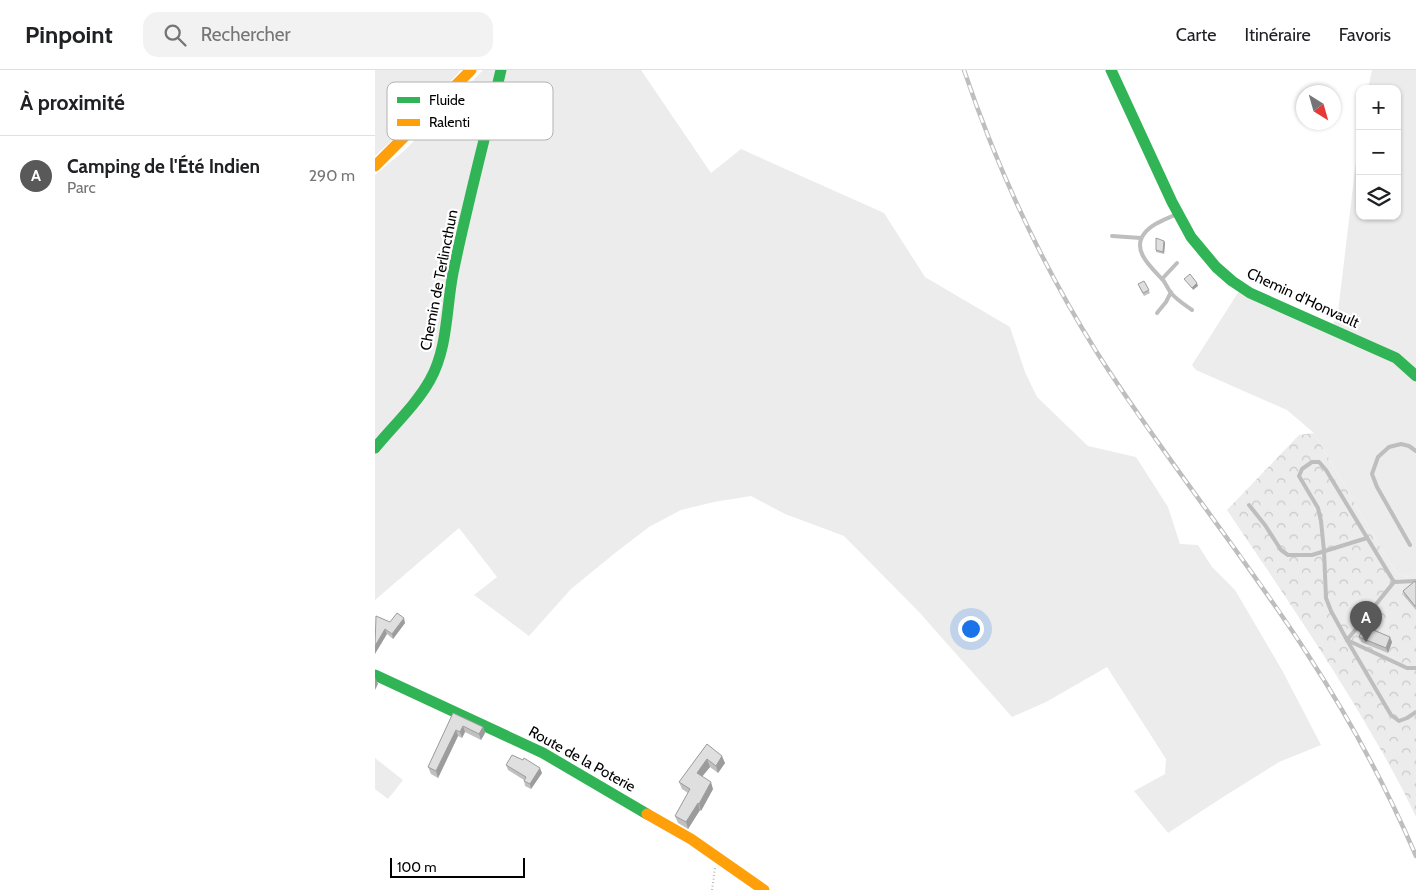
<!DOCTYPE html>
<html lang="fr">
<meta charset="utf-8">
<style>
:root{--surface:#fff;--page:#f2f2f2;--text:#202124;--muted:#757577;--line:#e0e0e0;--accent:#595959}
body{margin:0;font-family:Cabin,sans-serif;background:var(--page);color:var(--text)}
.controls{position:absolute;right:15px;top:15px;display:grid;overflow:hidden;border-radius:10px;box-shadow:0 1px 4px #0004}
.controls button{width:45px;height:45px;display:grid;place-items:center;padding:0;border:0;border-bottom:1px solid var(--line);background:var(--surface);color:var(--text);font:25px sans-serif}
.compass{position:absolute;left:921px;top:15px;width:45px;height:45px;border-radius:50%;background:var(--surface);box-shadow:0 1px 4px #0004;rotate:143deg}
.scale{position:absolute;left:15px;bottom:12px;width:135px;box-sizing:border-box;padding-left:5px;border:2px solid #000;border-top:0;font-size:14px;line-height:18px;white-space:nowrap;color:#000;-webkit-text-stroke:4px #fff;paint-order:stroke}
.you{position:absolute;left:595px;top:558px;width:18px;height:18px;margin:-12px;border:4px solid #fff;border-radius:50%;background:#1a73e8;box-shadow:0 0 0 8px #1a73e833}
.badge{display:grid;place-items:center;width:32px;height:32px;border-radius:50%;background:var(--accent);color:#fff;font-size:16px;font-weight:700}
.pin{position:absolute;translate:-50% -41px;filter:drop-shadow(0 1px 2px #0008)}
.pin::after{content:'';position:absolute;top:26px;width:18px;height:15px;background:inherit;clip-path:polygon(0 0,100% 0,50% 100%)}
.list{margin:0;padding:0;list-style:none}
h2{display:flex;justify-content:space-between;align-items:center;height:65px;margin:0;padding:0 20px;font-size:21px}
h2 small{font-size:16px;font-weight:400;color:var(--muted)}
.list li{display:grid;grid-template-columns:32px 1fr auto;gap:15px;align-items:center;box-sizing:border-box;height:80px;padding:0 20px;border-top:1px solid var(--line)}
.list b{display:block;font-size:19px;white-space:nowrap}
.list p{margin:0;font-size:16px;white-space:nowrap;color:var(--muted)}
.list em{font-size:16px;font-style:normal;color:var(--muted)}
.icon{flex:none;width:28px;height:28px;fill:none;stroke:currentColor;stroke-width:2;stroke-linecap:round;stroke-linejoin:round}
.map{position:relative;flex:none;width:1041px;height:820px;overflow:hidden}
header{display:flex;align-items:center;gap:30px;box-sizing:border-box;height:70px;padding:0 25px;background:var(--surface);border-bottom:1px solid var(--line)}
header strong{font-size:24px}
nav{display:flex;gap:28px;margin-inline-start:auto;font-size:18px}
.search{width:350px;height:45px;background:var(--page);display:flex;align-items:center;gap:12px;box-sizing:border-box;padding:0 18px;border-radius:15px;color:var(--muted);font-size:19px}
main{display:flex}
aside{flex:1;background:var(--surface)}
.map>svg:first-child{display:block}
</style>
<header>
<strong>Pinpoint</strong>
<div class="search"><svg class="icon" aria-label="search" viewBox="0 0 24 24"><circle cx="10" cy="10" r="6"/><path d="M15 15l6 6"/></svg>Rechercher</div>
<nav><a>Carte</a><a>Itinéraire</a><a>Favoris</a></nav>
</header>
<main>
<aside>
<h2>À proximité<small></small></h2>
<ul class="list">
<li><span class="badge">A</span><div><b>Camping de l'Été Indien</b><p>Parc</p></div><em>290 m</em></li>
</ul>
</aside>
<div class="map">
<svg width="1041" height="820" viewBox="0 0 1041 820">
<defs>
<pattern id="park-crowns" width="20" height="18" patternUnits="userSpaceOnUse" patternTransform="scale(1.25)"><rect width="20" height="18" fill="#ececec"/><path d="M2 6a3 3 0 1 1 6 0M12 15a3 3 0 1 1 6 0" fill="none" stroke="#c9c9c9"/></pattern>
</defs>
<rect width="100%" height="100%" fill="#fff"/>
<!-- grass -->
<g fill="#ececec">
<path d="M0 0H86L45 44 0 86Z"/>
<path d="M108 0H266L336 103 366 79 509 143 550 207 635 257 650 302 662 327 713 376 761 387 793 437 805 474 823 475 837 497 860 520 907 600 946 675 904 692 848 727 793 763 759 721 790 704 791 689 732 597 671 632 637 647 544 542 469 466 410 444 376 426 339 432 306 440 274 457 240 483 196 519 154 566 99 525 122 507 84 458 0 530V105L30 80Z"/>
<path d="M997 0H1041V504L1034 507 1023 504 1011 487 939 363 912 340 821 300 817 295 864 221 955 262 963 242 985 58V146H1022V19H993Z"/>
<path d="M0 688 28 710 13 729 0 719Z"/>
</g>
<!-- park -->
<path fill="url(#park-crowns)" d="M939 363 1011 487 1023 504 1034 507 1041 504V747C1023 708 1001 671 979 634 939 568 895 504 852 440L924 365Z"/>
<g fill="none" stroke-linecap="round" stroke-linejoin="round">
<!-- path -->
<path stroke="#b9b9b9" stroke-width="2" stroke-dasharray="1 2.5" stroke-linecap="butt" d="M337 820 340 798"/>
<!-- lane -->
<g stroke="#bebebe" stroke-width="4">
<path d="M802 144C791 149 776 154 769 164 756 181 778 199 788 210 791 214 793 219 796 223 802 230 810 235 817 240"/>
<path d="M737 166 766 168"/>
<path d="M787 209 802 193"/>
<path d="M782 243 791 232 796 222"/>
<path d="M937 392H944L951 400 1019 512 972 570 956 541 951 528 949 481 946 451 943 438 924 406 927 399Z"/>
<path d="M874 435 890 455 906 480 913 485H937L992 468"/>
<path d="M1035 475 1002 417 997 404 1003 387 1014 377 1026 374 1034 376 1041 381"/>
<path d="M1019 512 1041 511"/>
<path d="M972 570 1016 645 1024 651 1032 648 1041 642"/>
<path d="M972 570 1032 598H1041"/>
</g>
<!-- fast -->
<g stroke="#30b455" stroke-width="11">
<path d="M736 0 797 132 816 167 841 197 857 211 875 223 1021 288 1041 306"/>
<path d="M0 378C18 356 41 335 55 310 73 278 71 239 78 203 92 135 110 68 126 0"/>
<path d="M0 605 168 683 272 744"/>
</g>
<!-- slow -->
<g stroke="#ff9f0a" stroke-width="11">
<path d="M0 96 96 0"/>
<path d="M272 744 316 769 389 820"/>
</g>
<defs>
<path id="rail" d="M589 0C622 98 666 193 721 281 787 385 866 481 933 585 974 648 1011 716 1041 786"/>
</defs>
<!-- rail casing -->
<use href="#rail" stroke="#bebebe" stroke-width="4.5"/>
<!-- rail -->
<use href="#rail" stroke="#fff" stroke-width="2.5" stroke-dasharray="8" stroke-linecap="butt"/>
</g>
<!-- wall -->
<g fill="#c0c0c0">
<path d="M789 171 790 173 789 184 781 182V180Z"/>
<path d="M769 211 775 223 769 226 764 217Z"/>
<path d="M1041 513V540L1029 526 1028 521Z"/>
<path d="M0 547 15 552 30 553 18 569 12 564Z"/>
<path d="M984 567 1017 572 1013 583 986 572Z"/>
<path d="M78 643 108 657 110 663 106 670 90 662 87 668 83 666 63 708 56 704 53 697Z"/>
<path d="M332 674 350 693 343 703 335 697 327 707 338 719 326 741 325 740 313 759 303 753 300 746 313 723 307 719 304 712Z"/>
<path d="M131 695 167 703 156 719 150 716 149 710 133 700Z"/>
</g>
<!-- shaded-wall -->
<g fill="#9c9c9c">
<path d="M789 171 790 173 789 184 788 182Z"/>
<path d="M822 213 823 216 818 220 817 218Z"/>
<path d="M29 548 30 553 18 569 17 564Z"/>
<path d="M10 559 12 564 0 584V576Z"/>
<path d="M1015 567 1017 572 1013 583 1011 578Z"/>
<path d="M0 607 3 614 0 620Z"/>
<path d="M88 656 90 662 87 668 85 662Z"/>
<path d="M108 657 110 663 106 670 104 664Z"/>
<path d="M81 660 83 666 63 708 61 701Z"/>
<path d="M347 686 350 693 343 703 341 696Z"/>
<path d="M332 689 335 697 324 710 322 703Z"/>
<path d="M165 698 167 703 156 719 155 714Z"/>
<path d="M336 712 338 719 326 741 324 734Z"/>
<path d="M323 733 325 740 313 759 311 752Z"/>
</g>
<!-- building -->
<g fill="#dfdfdf" stroke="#9c9c9c">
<path d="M781 168 789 171 788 182 781 180Z"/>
<path d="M815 204 822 213 817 218 809 209Z"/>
<path d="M769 211 774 220 768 223 763 214Z"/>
<path d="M1040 511 1041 513V536H1040L1028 521Z"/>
<path d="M22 543 29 548 17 564 10 559 0 576 1 546 15 552Z"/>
<path d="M989 556 1015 567 1011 578 984 567Z"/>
<path d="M78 643 108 657 104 664 88 656 85 662 81 660 61 701 53 697Z"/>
<path d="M332 674 347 686 341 696 332 689 322 703 336 712 324 734 323 733 311 752 300 746 315 719 304 712Z"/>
<path d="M137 685 148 690 149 688 165 698 155 714 149 711 151 707 131 695Z"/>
</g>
<g text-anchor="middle" stroke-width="4.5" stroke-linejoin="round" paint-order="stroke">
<!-- street labels -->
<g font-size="15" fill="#000" stroke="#fff">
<text transform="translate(64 210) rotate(-79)" y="5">Chemin de Terlincthun</text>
<text transform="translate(928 228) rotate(25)" y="5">Chemin d'Honvault</text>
<text transform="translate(207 689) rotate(29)" y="5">Route de la Poterie</text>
</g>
</g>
<!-- legend -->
<rect x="12" y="12" width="166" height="58" rx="8" fill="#fff" stroke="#b2b2b2" stroke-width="1"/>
<rect x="22" y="27" width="23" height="6" fill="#30b455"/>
<rect x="22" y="49" width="23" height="7" fill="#ff9f0a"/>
<g font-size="14" fill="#000">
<text x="54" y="35">Fluide</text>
<text x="54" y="57">Ralenti</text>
</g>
</svg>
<div class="controls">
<button>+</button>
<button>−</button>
<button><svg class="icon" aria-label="layers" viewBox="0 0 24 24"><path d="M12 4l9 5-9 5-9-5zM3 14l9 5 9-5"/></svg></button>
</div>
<svg class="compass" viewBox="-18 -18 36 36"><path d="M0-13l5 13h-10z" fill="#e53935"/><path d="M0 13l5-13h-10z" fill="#757577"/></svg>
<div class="scale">100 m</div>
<div class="you"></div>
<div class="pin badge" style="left:991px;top:572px">A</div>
</div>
</main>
